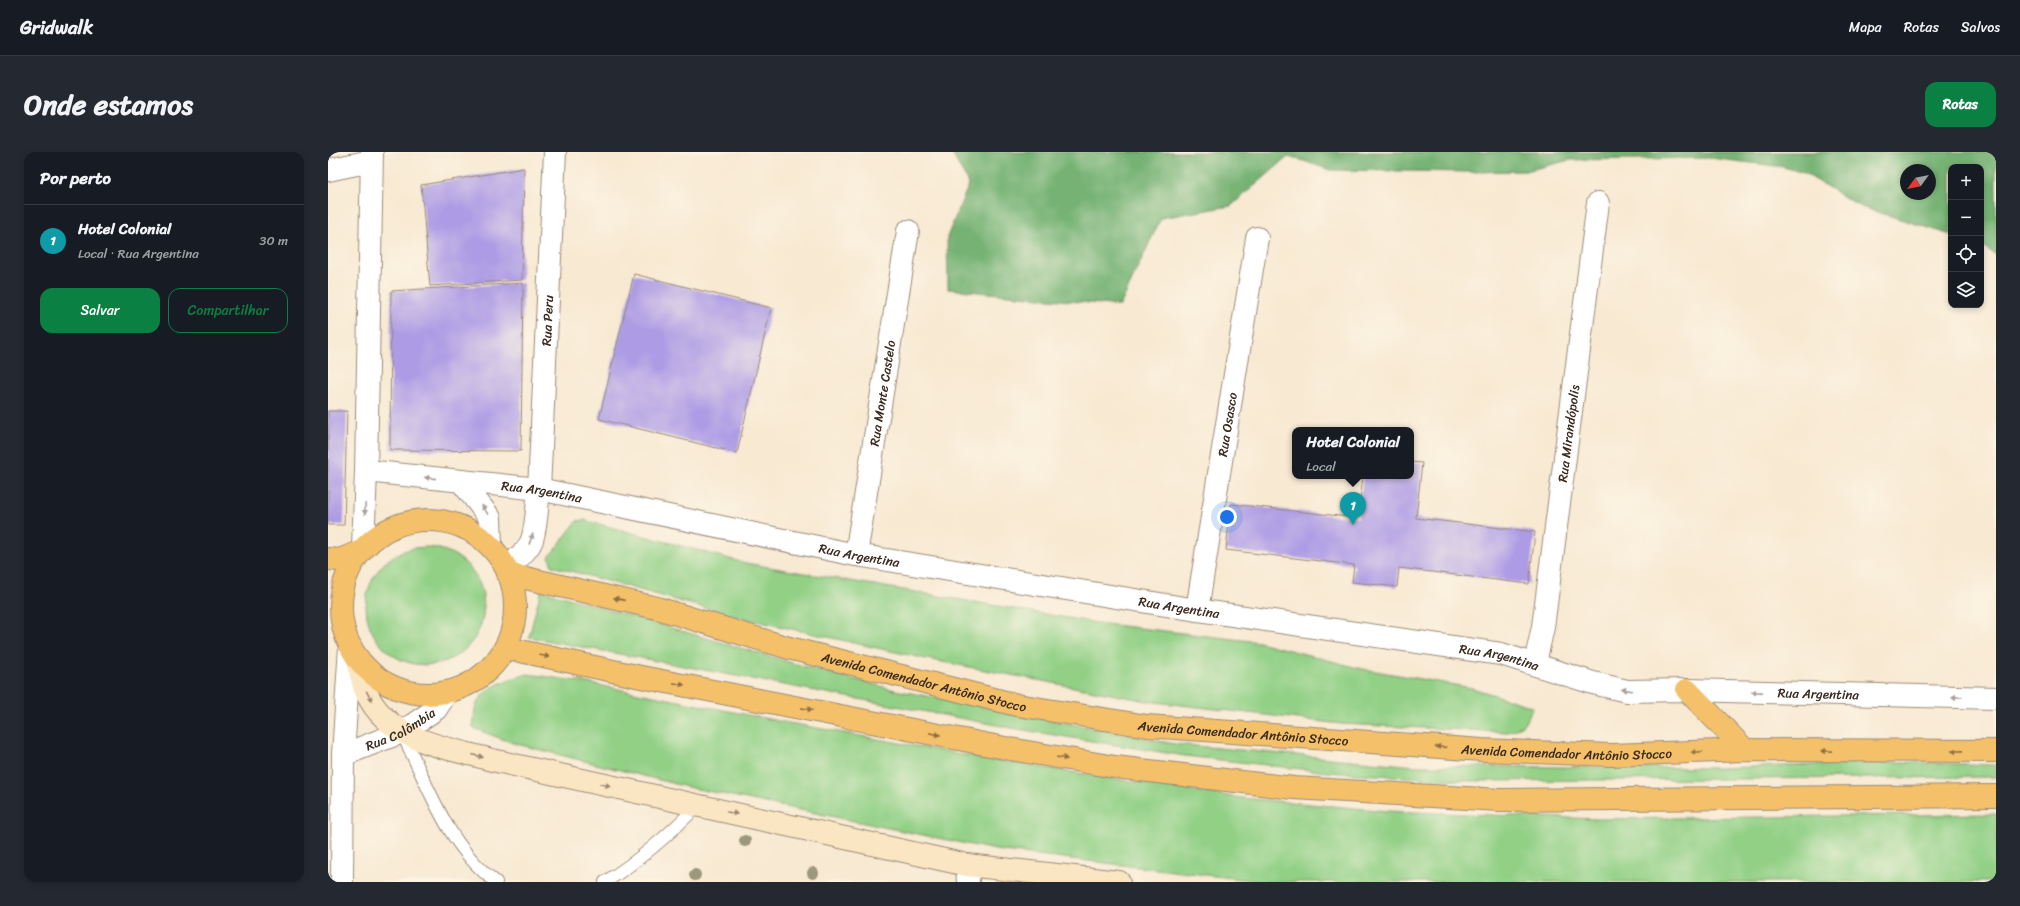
<!DOCTYPE html>
<html lang="pt">
<meta charset="utf-8">
<style>
:root{--surface:#171b24;--page:#242831;--text:#f1f3f6;--muted:#9ea1a6;--line:#363941;--accent:#0b8043}
body{margin:0;font-family:Sriracha,sans-serif;background:var(--page);color:var(--text)}
.controls{position:absolute;right:12px;top:12px;display:grid;overflow:hidden;border-radius:8px;box-shadow:0 2px 6px #0003}
.controls button{width:36px;height:36px;display:grid;place-items:center;padding:0;border:0;border-bottom:1px solid var(--line);background:var(--surface);color:var(--text);font:20px sans-serif}
.compass{position:absolute;left:1572px;top:12px;width:36px;height:36px;border-radius:50%;background:var(--surface);box-shadow:0 2px 6px #0003;rotate:237deg}
.you{position:absolute;left:899px;top:365px;width:14px;height:14px;margin:-10px;border:3px solid #fff;border-radius:50%;background:#1a73e8;box-shadow:0 0 0 6px #1a73e833}
.badge{display:grid;place-items:center;width:26px;height:26px;border-radius:50%;background:var(--accent);color:#fff;font-size:13px;font-weight:700}
.pin{position:absolute;translate:-50% -33px;filter:drop-shadow(0 1px 2px #0008)}
.pin::after{content:'';position:absolute;top:21px;width:14px;height:12px;background:inherit;clip-path:polygon(0 0,100% 0,50% 100%)}
.popup{position:absolute;left:964px;top:275px;width:122px;height:52px;box-sizing:border-box;display:grid;place-content:center;border-radius:8px;background:var(--surface);filter:drop-shadow(0 1px 3px #0005);font-size:13px;white-space:nowrap;color:var(--muted)}
.popup b{font-size:15px;color:var(--text)}
.popup::after{content:'';position:absolute;left:50%;top:100%;margin-left:-8px;border:8px solid transparent;border-top-color:var(--surface)}
.list{margin:0;padding:0;list-style:none}
h2{display:flex;justify-content:space-between;align-items:center;height:52px;margin:0;padding:0 16px;font-size:17px}
h2 small{font-size:13px;font-weight:400;color:var(--muted)}
.list li{display:grid;grid-template-columns:26px 1fr auto;gap:12px;align-items:center;box-sizing:border-box;height:72px;padding:0 16px;border-top:1px solid var(--line)}
.list b{display:block;font-size:15px;white-space:nowrap}
.list p{margin:0;font-size:13px;white-space:nowrap;color:var(--muted)}
.list em{font-size:13px;font-style:normal;color:var(--muted)}
.actions{display:flex;gap:8px;padding:12px 16px}
.actions a{flex:1;padding:9px 0;border:1px solid var(--accent);border-radius:12px;text-align:center;font-size:14px;color:var(--accent)}
.actions .main{background:var(--accent);color:#fff}
.icon{flex:none;width:22px;height:22px;fill:none;stroke:currentColor;stroke-width:2;stroke-linecap:round;stroke-linejoin:round}
.map{position:relative;flex:none;width:1668px;height:730px;overflow:hidden;border-radius:12px}
header{display:flex;align-items:center;gap:24px;box-sizing:border-box;height:56px;padding:0 20px;background:var(--surface);border-bottom:1px solid var(--line)}
header strong{font-size:19px}
nav{display:flex;gap:22px;margin-inline-start:auto;font-size:14px}
.intro{display:flex;align-items:center;justify-content:space-between;box-sizing:border-box;height:96px;padding:0 24px}
h1{margin:0;font-size:28px}
.button{padding:10px 18px;border-radius:12px;background:var(--accent);color:#fff;font-size:14px;font-weight:700}
main{display:flex;gap:24px;padding:0 24px}
aside{flex:1;background:var(--surface);border-radius:12px;box-shadow:0 2px 6px #0003}
.map>svg:first-child{display:block}
</style>
<header>
<strong>Gridwalk</strong>
<nav><a>Mapa</a><a>Rotas</a><a>Salvos</a></nav>
</header>
<div class="intro"><h1>Onde estamos</h1><a class="button">Rotas</a></div>
<main>
<aside>
<h2>Por perto<small></small></h2>
<ul class="list">
<li><span class="badge" style="background:#0f9aa8">1</span><div><b>Hotel Colonial</b><p>Local · Rua Argentina</p></div><em>30 m</em></li>
</ul>
<div class="actions"><a class="main">Salvar</a><a>Compartilhar</a></div>
</aside>
<div class="map">
<svg width="1668" height="730" viewBox="0 0 1668 730">
<rect width="100%" height="100%" fill="#fcf5e5"/>
<filter id="ink" filterUnits="userSpaceOnUse"><feTurbulence type="fractalNoise" baseFrequency=".025" numOctaves="2"/><feDisplacementMap in="SourceGraphic" scale="8" xChannelSelector="R" yChannelSelector="G"/><feConvolveMatrix kernelMatrix="1 2 1 2 8 2 1 2 1" color-interpolation-filters="sRGB"/></filter>
<filter id="wash" filterUnits="userSpaceOnUse"><feTurbulence type="fractalNoise" baseFrequency=".012" numOctaves="4" result="noise"/><feDisplacementMap in="SourceGraphic" scale="16" xChannelSelector="R" yChannelSelector="G"/><feGaussianBlur stdDeviation="0.9" result="paint"/><feColorMatrix in="noise" values="0 0 0 0 0 0 0 0 0 0 0 0 0 0 0 0 0 1.4 0 .05"/><feComposite in="paint" operator="in"/></filter>
<g filter="url(#wash)">
<rect width="100%" height="100%" fill="#f8e9d2"/>
<!-- green -->
<g fill="#92d086" stroke="#667d52">
<path d="M256 368 417 411 769 471 931 490 1030 516 1144 536 1205 555C1198 570 1196 575 1180 580L1013 572 819 549 594 506 410 465 224 414 221 405 249 369Z"/>
<circle cx="97" cy="454" r="59"/>
<path d="M213 438 461 510 567 538 847 592 1088 614 1392 616 1576 610 1668 613V625L1142 629 1000 620 857 604 695 578 201 485Z"/>
<path d="M200 522 255 530 456 570 665 608 914 646 1060 659 1270 667 1668 662V730H937L668 698 355 634 185 591 145 576C146 570 146 563 147 557 153 534 180 528 200 522Z"/>
</g>
<!-- forest -->
<path fill="#75b273" stroke="#586e48" fill-rule="evenodd" d="M623 0H1668V103L1653 93V15H1623V83L1533 55 1476 21 1455 15 1382 6 1242 8 1198 19 1143 20 1002 18 961 4 903 54 833 66 792 154 620 137 619 85 641 32ZM1578 18H1602V42H1578Z"/>
<g id="blocks">
<!-- building -->
<g fill="#ad9ce5">
<path d="M196 16 194 128 102 134 93 33Z"/>
<path d="M306 122 443 156 409 301 271 267Z"/>
<path d="M195 131 193 299 62 298 63 139Z"/>
<path d="M0 259H19L16 373H0Z"/>
<path d="M1083 310 1094 311 1088 366 1207 380 1201 432 1071 416 1069 435 1024 430 1026 413 898 398 903 352 1030 366 1035 324H1083Z"/>
</g>
</g>
</g>
<g filter="url(#ink)">
<use href="#blocks" fill-opacity="0" stroke="#9a8a78" stroke-width="1"/>
<g fill="none" stroke-linecap="round" stroke-linejoin="round">
<defs>
<g id="lane">
<path d="M74 581C100 633 119 694 168 730"/>
<path d="M277 730C312 708 341 683 370 653"/>
</g>
<g id="street">
<path d="M0 18 43 9"/>
<path id="s1" d="M38 319 211 337 528 403 869 458 1173 502 1265 531 1299 539 1359 538 1668 546"/>
<path d="M133 329 162 366 163 394"/>
<path d="M35 395 38 319 44 0"/>
<path id="s2" d="M528 403 580 79"/>
<path id="s3" d="M179 416C187 408 200 399 204 388 209 372 209 353 211 337L227 0"/>
<path id="s4" d="M869 458 929 86"/>
<path id="s5" d="M1207 511 1215 475 1270 51"/>
<path id="s6" d="M15 603 74 580 108 557 119 540"/>
<path d="M639 713 640 730"/>
<path d="M14 730 15 603 22 494"/>
</g>
<path id="secondary" d="M30 507C32 519 34 531 39 542 62 590 118 595 164 608L639 713 791 730"/>
<g id="primary">
<circle cx="100" cy="455" r="87"/>
<path d="M0 407 12 408 31 400"/>
<path id="s7" d="M180 422 329 456 461 496 689 553 819 574 1154 598 1283 603 1417 598 1668 599"/>
<path d="M178 496 313 525 682 597 787 615 966 636 1172 648 1668 644"/>
<path d="M1359 538 1417 598"/>
</g>
</defs>
<!-- lane casing -->
<use href="#lane" stroke="#9a8a78" stroke-width="14"/>
<!-- street casing -->
<use href="#street" stroke="#9a8a78" stroke-width="24"/>
<!-- secondary casing -->
<use href="#secondary" stroke="#9a8a78" stroke-width="24"/>
<!-- primary casing -->
<use href="#primary" stroke="#9a8a78" stroke-width="24"/>
<!-- lane -->
<use href="#lane" stroke="#fff" stroke-width="12"/>
<!-- street -->
<use href="#street" stroke="#fff" stroke-width="22"/>
<!-- secondary -->
<use href="#secondary" stroke="#fbe6c3" stroke-width="22"/>
<!-- primary -->
<use href="#primary" stroke="#f4c16a" stroke-width="22"/>
</g>
<!-- trees -->
<g fill="#9c977d">
<circle cx="417" cy="689" r="6"/>
<circle cx="485" cy="721" r="6"/>
<circle cx="367" cy="723" r="6"/>
</g>
<!-- one-way arrows -->
<defs><path id="oneway-solid" d="M-6-.8H1V-3.2L6.5 0L1 3.2V.8H-6Z"/></defs>
<g fill="#a79f9a">
<use href="#oneway-solid" transform="translate(102 326) rotate(-174)"/>
<use href="#oneway-solid" transform="translate(37 357) rotate(92)"/>
<use href="#oneway-solid" transform="translate(157 358) rotate(-124)"/>
<use href="#oneway-solid" transform="translate(203 387) rotate(-70)"/>
<use href="#oneway-solid" transform="translate(1299 538) rotate(-173)"/>
<use href="#oneway-solid" transform="translate(1429 540) rotate(-179)"/>
<use href="#oneway-solid" transform="translate(1629 545) rotate(-179)"/>
</g>
<g fill="#8e6e40">
<use href="#oneway-solid" transform="translate(291 447) rotate(-167)"/>
<use href="#oneway-solid" transform="translate(216 504) rotate(12)"/>
<use href="#oneway-solid" transform="translate(351 532) rotate(11)"/>
<use href="#oneway-solid" transform="translate(479 557) rotate(11)"/>
<use href="#oneway-solid" transform="translate(607 582) rotate(11)"/>
<use href="#oneway-solid" transform="translate(1113 595) rotate(-176)"/>
<use href="#oneway-solid" transform="translate(1499 599) rotate(-179)"/>
<use href="#oneway-solid" transform="translate(1629 599) rotate(179)"/>
<use href="#oneway-solid" transform="translate(1369 600) rotate(178)"/>
<use href="#oneway-solid" transform="translate(734 606) rotate(10)"/>
</g>
<g fill="#9b8870">
<use href="#oneway-solid" transform="translate(41 544) rotate(62)"/>
<use href="#oneway-solid" transform="translate(150 604) rotate(15)"/>
<use href="#oneway-solid" transform="translate(277 633) rotate(12)"/>
<use href="#oneway-solid" transform="translate(404 661) rotate(12)"/>
</g>
</g>
<g text-anchor="middle" stroke-width="3" stroke-linejoin="round" paint-order="stroke">
<!-- street labels -->
<g font-size="13" fill="#3b2a1e" stroke="#fcf5e5">
<text dy="5" stroke="none"><textPath href="#s3" startOffset="258">Rua Peru</textPath></text>
<text dy="5" stroke="none"><textPath href="#s2" startOffset="164">Rua Monte Castelo</textPath></text>
<text dy="5" stroke="none"><textPath href="#s4" startOffset="188">Rua Osasco</textPath></text>
<text dy="5" stroke="none"><textPath href="#s5" startOffset="232">Rua Mirandópolis</textPath></text>
<text dy="5" stroke="none"><textPath href="#s1" startOffset="177">Rua Argentina</textPath></text>
<text dy="5" stroke="none"><textPath href="#s1" startOffset="501">Rua Argentina</textPath></text>
<text dy="5" stroke="none"><textPath href="#s1" startOffset="825">Rua Argentina</textPath></text>
<text dy="5" stroke="none"><textPath href="#s1" startOffset="1149">Rua Argentina</textPath></text>
<text dy="5" stroke="none"><textPath href="#s7" startOffset="430">Avenida Comendador Antônio Stocco</textPath></text>
<text dy="5" stroke="none"><textPath href="#s1" startOffset="1473">Rua Argentina</textPath></text>
<text dy="5" stroke="none"><textPath href="#s6" startOffset="63">Rua Colômbia</textPath></text>
<text dy="5" stroke="none"><textPath href="#s7" startOffset="754">Avenida Comendador Antônio Stocco</textPath></text>
<text dy="5" stroke="none"><textPath href="#s7" startOffset="1078">Avenida Comendador Antônio Stocco</textPath></text>
</g>
</g>
</svg>
<div class="controls">
<button>+</button>
<button>−</button>
<button><svg class="icon" aria-label="locate" viewBox="0 0 24 24"><circle cx="12" cy="12" r="6"/><path d="M12 2v4M12 18v4M2 12h4M18 12h4"/></svg></button>
<button><svg class="icon" aria-label="layers" viewBox="0 0 24 24"><path d="M12 4l9 5-9 5-9-5zM3 14l9 5 9-5"/></svg></button>
</div>
<svg class="compass" viewBox="-18 -18 36 36"><path d="M0-13l5 13h-10z" fill="#e53935"/><path d="M0 13l5-13h-10z" fill="#9ea1a6"/></svg>
<div class="you"></div>
<div class="pin badge" style="left:1025px;top:373px;background:#0f9aa8">1</div>
<div class="popup"><b>Hotel Colonial</b>Local</div>
</div>
</main>
